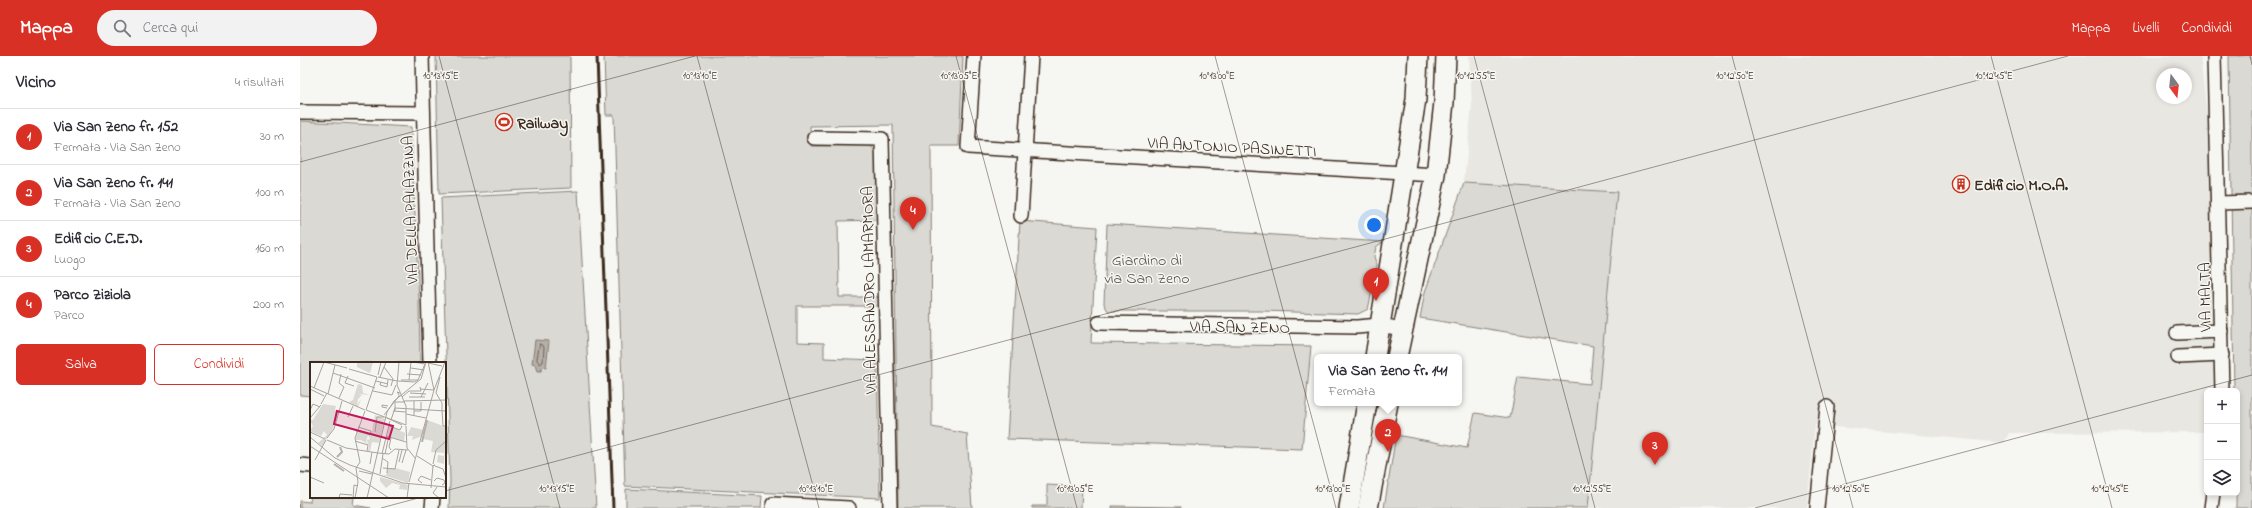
<!DOCTYPE html>
<html lang="it">
<meta charset="utf-8">
<style>
:root{--surface:#fff;--page:#f2f2f3;--text:#2b2b33;--muted:#7c7c81;--line:#e1e1e2;--accent:#d93025}
body{margin:0;font-family:"Indie Flower",sans-serif;background:var(--page);color:var(--text)}
.controls{position:absolute;right:12px;bottom:12px;display:grid;overflow:hidden;border-radius:6px;box-shadow:0 2px 6px #0003}
.controls button{width:36px;height:36px;display:grid;place-items:center;padding:0;border:0;border-bottom:1px solid var(--line);background:var(--surface);color:var(--text);font:20px sans-serif}
.compass{position:absolute;left:1856px;top:12px;width:36px;height:36px;border-radius:50%;background:var(--surface);box-shadow:0 2px 6px #0003;rotate:165deg}
.you{position:absolute;left:1074px;top:169px;width:14px;height:14px;margin:-10px;border:3px solid #fff;border-radius:50%;background:#1a73e8;box-shadow:0 0 0 6px #1a73e833}
.badge{display:grid;place-items:center;width:26px;height:26px;border-radius:50%;background:var(--accent);color:#fff;font-size:13px;font-weight:700}
.pin{position:absolute;translate:-50% -33px;filter:drop-shadow(0 1px 2px #0008)}
.pin::after{content:'';position:absolute;top:21px;width:14px;height:12px;background:inherit;clip-path:polygon(0 0,100% 0,50% 100%)}
.popup{position:absolute;left:1014px;top:298px;width:148px;height:52px;box-sizing:border-box;display:grid;place-content:center;border-radius:6px;background:var(--surface);filter:drop-shadow(0 1px 3px #0005);font-size:13px;white-space:nowrap;color:var(--muted)}
.popup b{font-size:15px;color:var(--text)}
.popup::after{content:'';position:absolute;left:50%;top:100%;margin-left:-8px;border:8px solid transparent;border-top-color:var(--surface)}
.list{margin:0;padding:0;list-style:none}
h2{display:flex;justify-content:space-between;align-items:center;height:52px;margin:0;padding:0 16px;font-size:17px}
h2 small{font-size:13px;font-weight:400;color:var(--muted)}
.list li{display:grid;grid-template-columns:26px 1fr auto;gap:12px;align-items:center;box-sizing:border-box;height:56px;padding:0 16px;border-top:1px solid var(--line)}
.list b{display:block;font-size:15px;white-space:nowrap}
.list p{margin:0;font-size:13px;white-space:nowrap;color:var(--muted)}
.list em{font-size:13px;font-style:normal;color:var(--muted)}
.actions{display:flex;gap:8px;padding:12px 16px}
.actions a{flex:1;padding:9px 0;border:1px solid var(--accent);border-radius:6px;text-align:center;font-size:14px;color:var(--accent)}
.actions .main{background:var(--accent);color:#fff}
.icon{flex:none;width:22px;height:22px;fill:none;stroke:currentColor;stroke-width:2;stroke-linecap:round;stroke-linejoin:round}
.map{position:relative;flex:none;width:1952px;height:452px;overflow:hidden}
header{display:flex;align-items:center;gap:24px;box-sizing:border-box;height:56px;padding:0 20px;background:var(--accent);color:#fff}
header strong{font-size:19px}
nav{display:flex;gap:22px;margin-inline-start:auto;font-size:14px}
.search{width:280px;height:36px;background:var(--page);display:flex;align-items:center;gap:10px;box-sizing:border-box;padding:0 14px;border-radius:22px;color:var(--muted);font-size:15px}
main{display:flex}
aside{flex:1;background:var(--surface)}
.map>svg:first-child{display:block}
</style>
<header>
<strong>Mappa</strong>
<div class="search"><svg class="icon" aria-label="search" viewBox="0 0 24 24"><circle cx="10" cy="10" r="6"/><path d="M15 15l6 6"/></svg>Cerca qui</div>
<nav><a>Mappa</a><a>Livelli</a><a>Condividi</a></nav>
</header>
<main>
<aside>
<h2>Vicino<small>4 risultati</small></h2>
<ul class="list">
<li><span class="badge">1</span><div><b>Via San Zeno fr. 152</b><p>Fermata · Via San Zeno</p></div><em>30 m</em></li>
<li><span class="badge">2</span><div><b>Via San Zeno fr. 141</b><p>Fermata · Via San Zeno</p></div><em>100 m</em></li>
<li><span class="badge">3</span><div><b>Edificio C.E.D.</b><p>Luogo</p></div><em>160 m</em></li>
<li><span class="badge">4</span><div><b>Parco Ziziola</b><p>Parco</p></div><em>200 m</em></li>
</ul>
<div class="actions"><a class="main">Salva</a><a>Condividi</a></div>
</aside>
<div class="map">
<svg width="1952" height="452" viewBox="0 0 1952 452">
<rect width="100%" height="100%" fill="#f6f6f2"/>
<filter id="ink" filterUnits="userSpaceOnUse"><feTurbulence type="fractalNoise" baseFrequency=".025" numOctaves="2"/><feDisplacementMap in="SourceGraphic" scale="8" xChannelSelector="R" yChannelSelector="G"/><feConvolveMatrix kernelMatrix="1 2 1 2 8 2 1 2 1" color-interpolation-filters="sRGB"/></filter>
<g filter="url(#ink)">
<!-- built -->
<path fill="#e8e7e2" fill-rule="evenodd" d="M1169 0H1900L1907 59 1916 190 1915 335H1907V376L1709 377 1704 387 1515 369 1507 452H1288L1317 136 1164 127 1172 48ZM1862 18H1886V42H1862Z"/>
<!-- green -->
<g fill="#dad9d3" stroke="#8a8278">
<path d="M136 0H270L271 132 139 138Z"/>
<path d="M304 0H663L659 90H631L632 371 667 378 672 452H598L593 69 510 70 511 90 570 89 578 99 579 164 538 165 539 241H585L586 250H497V286L524 287V302L577 304 580 442 325 430 314 59H306Z"/>
<path d="M1929 0H1952V452H1936L1937 335H1934Z"/>
<path d="M0 65 111 71 119 245 120 307H11V340L0 339Z"/>
<path d="M1164 127 1317 136 1288 452H1084L1096 379 1167 392 1175 357 1210 362 1218 321 1290 328 1293 290 1120 262 1125 236Z"/>
<path d="M278 135 296 452H149L150 424 141 142Z"/>
<path d="M720 165 797 171 791 287 1011 290 1002 393 707 383Z"/>
<path d="M807 168 1083 186 1076 191 1074 201 1077 209 1069 249 1068 253 1058 258 961 255H808L804 248Z"/>
<path d="M747 429 782 431 781 452H732V450H747Z"/>
<path d="M326 433 462 440 461 452H326Z"/>
<path d="M11 439V441H54L53 449 71 452H0V445L10 446Z"/>
<path d="M812 450 881 451V452H812Z"/>
</g>
<!-- water -->
<path fill="#b6b0a9" stroke="#857a71" d="M235 284 249 285 246 312 242 311 241 315H237L235 309 232 308Z"/>
<g fill="none" stroke-linecap="round" stroke-linejoin="round">
<!-- shore -->
<path stroke="#6c6056" stroke-width="1" d="M240 288 244 291 243 306 240 308 237 304Z"/>
<defs>
<g id="street">
<path d="M122 0 130 307"/>
<path d="M674 0 668 91 1136 119"/>
<path d="M1914 0 1922 335"/>
<path d="M0 56 123 57"/>
<path d="M514 82 582 83 590 452"/>
<path d="M1919 147 1952 146"/>
<path d="M721 160 731 0"/>
<path d="M799 267 1057 271 1080 269 1102 273"/>
<path d="M1877 277 1921 275"/>
<path d="M1878 301 1922 299"/>
<path d="M0 409 11 410"/>
<path d="M132 452 133 441"/>
<path d="M473 452V448L549 452"/>
<path d="M1517 452 1527 351"/>
<path d="M1911 452 1913 437"/>
</g>
<g id="secondary">
<path d="M1075 301 1116 43 1118 0"/>
<path d="M1097 301 1136 119 1144 46 1146 0"/>
<path d="M1049 452 1067 347"/>
<path d="M1068 452 1088 347"/>
</g>
</defs>
<!-- street casing -->
<use href="#street" stroke="#3b2a1e" stroke-width="16"/>
<!-- secondary casing -->
<use href="#secondary" stroke="#3b2a1e" stroke-width="22"/>
<!-- street -->
<use href="#street" stroke="#f6f6f2" stroke-width="13"/>
<!-- secondary -->
<use href="#secondary" stroke="#f6f6f2" stroke-width="19"/>
<!-- rail -->
<path stroke="#3b2a1e" stroke-width="3" d="M297 0 313 452"/>
</g>
</g>
<!-- ticks -->
<path fill="none" stroke="#3b2a1e" stroke-width="1" stroke-opacity="0.45" d="M139 0 260 452M397 0 519 452M656 0 777 452M915 0 1036 452M1174 0 1295 452M1432 0 1553 452M1691 0 1812 452M1950 0 1952 9M0 106 395 0M145 435 1768 0M0 448 1 452M81 452 122 441M1455 452 1952 319"/>
<!-- icons -->
<defs>
<symbol id="stadium-ring" viewBox="-11 -11 22 22"><circle r="9.5" fill="#f6f6f2" stroke="#c8321e" stroke-width="1.5"/><path d="M0-5a6.5 5 0 1 0 0 10a6.5 5 0 1 0 0-10ZM-3.5-1.8h7v3.6h-7Z" fill="#c8321e"/></symbol>
<symbol id="building-ring" viewBox="-11 -11 22 22"><circle r="9.5" fill="#f6f6f2" stroke="#c8321e" stroke-width="1.5"/><path d="M-4-6H4V6H1V3H-1V6H-4ZM-2.5-4.3h1.7v1.8h-1.7ZM.8-4.3h1.7v1.8H.8ZM-2.5-1h1.7V.8h-1.7ZM.8-1h1.7V.8H.8Z" fill="#c8321e"/></symbol>
</defs>
<g fill-rule="evenodd">
<use href="#stadium-ring" x="194" y="56" width="20" height="20"/>
<use href="#building-ring" x="1651" y="118" width="20" height="20"/>
</g>
<g text-anchor="middle" stroke-width="3" stroke-linejoin="round" paint-order="stroke">
<!-- poi labels -->
<g font-size="16" font-weight="bold" fill="#3b2a1e" stroke="#f6f6f2" text-anchor="start">
<text x="217" y="72">Railway</text>
<text x="1674" y="134">Edificio M.O.A.</text>
</g>
<!-- street labels -->
<g font-size="16" fill="#3b2a1e" stroke="#f6f6f2">
<text transform="translate(932 90) rotate(3)" y="6">VIA ANTONIO PASINETTI</text>
<text transform="translate(109 154) rotate(-92)" y="6">VIA DELLA PALAZZINA</text>
<text transform="translate(568 234) rotate(-91)" y="6">VIA ALESSANDRO LAMARMORA</text>
<text transform="translate(1904 241) rotate(-91)" y="6">VIA MALTA</text>
<text transform="translate(940 270) rotate(1)" y="6">VIA SAN ZENO</text>
</g>
<!-- park labels -->
<g font-size="16" fill="#63564b" stroke="#f6f6f2">
<text x="847" y="209">Giardino di<tspan x="847" dy="18">via San Zeno</tspan></text>
</g>
</g>
<!-- overview -->
<g transform="translate(10 306)">
<rect width="136" height="136" fill="#f6f6f2"/>
<path d="M47 0H66L70 1 63 0 60 11 47 5ZM48 22 52 23 53 31 60 33 49 32 52 33 48 37 47 43 51 37 48 45 39 40 43 38ZM13 42 26 44 25 48 28 49 23 67 12 84 8 81 17 73 14 69 11 74 0 69 3 64 0 58H3ZM65 53 75 57 69 81 62 80 60 89H58L59 83 51 78H46V75L47 70 58 73 56 80 58 82 57 78 60 77 58 73 62 69ZM117 58 136 65 134 102 127 100 128 93 134 94V91L121 90 123 79 113 77ZM79 64 95 71 94 79 77 74ZM101 65 114 68 112 74 102 78 103 74H97ZM85 106 100 110 98 121 73 113H76L78 107ZM70 115 98 123 97 128 89 127 90 123 82 121 76 126 70 119Z" fill="#dad9d3"/>
<path fill="none" stroke="#b6b0a9" stroke-width="2" d="M112 80 117 58M27 95 32 90 30 85M24 102 34 109"/>
<path fill="none" stroke="#aba49d" stroke-width="1" d="M14 0 37 6M89 0 87 23 96 44V63M118 1 132 4M74 5 83 17 81 24M101 6 114 8M39 7 67 15M23 11 65 26M97 12 111 13M68 13 71 0M38 14 35 21 44 24M68 15 87 19M70 15 76 0M130 15 126 31 132 41V48M91 18H108M99 18 101 0M66 19 78 22M88 19 105 20 108 18 115 2 103 0M71 20 70 23 77 25 78 18M0 24 55 48M4 26 14 0M0 27 14 34M110 27 124 28 118 0M63 29 82 33 86 23M100 31 116 32M18 32 25 3M92 35 99 29H111L110 25M99 35H115M111 35 118 21M29 36 34 25 29 21 31 12M94 39 136 38M104 39V53M11 42 17 31M77 46 72 45V43L78 44M85 46 136 49M0 48 3 42 10 45M56 48 67 15M56 48 96 63M132 48 133 64H136M83 49 96 50M85 49V40H95M104 49H111V40M96 52 116 56M74 53 89 34V33L88 31 87 30 90 31M38 55 43 44M0 56 11 43M77 56 92 63M81 58 85 46M79 64 90 68 92 64M96 64 97 86 105 96M46 69 60 73 61 69 48 65M0 70 15 77M65 70 67 55H74M76 74 96 80M0 75 25 96 40 103 93 121 136 125M17 76 24 67 32 39M17 78 36 86 68 91 79 92 85 87 98 88M45 79 58 83 57 89M0 84 79 136M81 88 79 85 81 76M72 92 80 59M75 92 78 78M107 94 123 104 125 103 123 104M72 96 78 100 77 111M5 98 16 78M89 100 92 88M92 101 96 88M60 102 62 90M123 102 126 88 136 79M125 104 133 107 136 116M73 106 85 107 89 88M49 109 62 112M70 112 73 92M0 115 14 121M124 119 127 116 134 118 135 121 132 123M99 120 124 28 135 0M112 121 108 118 111 114 121 118M127 125 123 131 129 136M121 126 123 104M29 136 30 132 42 133M43 136 44 123 48 124M45 136 48 120 46 106 50 100 45 76 55 49M57 136 77 50 84 39 111 17 116 0M97 136 99 121"/>
<path fill="#c2185b" fill-opacity="0.15" stroke="#c2185b" stroke-width="2" d="M27 49 83 64 79 77 24 62Z"/>
<rect width="136" height="136" fill="none" stroke="#3b2a1e" stroke-width="2"/>
</g>
<g font-size="10" text-anchor="middle" fill="#3b2a1e" stroke="#f6f6f2" stroke-width="3" stroke-linejoin="round" paint-order="stroke">
<text x="141" y="23">10°13'15"E</text>
<text x="400" y="23">10°13'10"E</text>
<text x="659" y="23">10°13'05"E</text>
<text x="917" y="23">10°13'00"E</text>
<text x="1176" y="23">10°12'55"E</text>
<text x="1435" y="23">10°12'50"E</text>
<text x="1694" y="23">10°12'45"E</text>
<text x="257" y="436">10°13'15"E</text>
<text x="516" y="436">10°13'10"E</text>
<text x="775" y="436">10°13'05"E</text>
<text x="1033" y="436">10°13'00"E</text>
<text x="1292" y="436">10°12'55"E</text>
<text x="1551" y="436">10°12'50"E</text>
<text x="1810" y="436">10°12'45"E</text>
</g>
</svg>
<div class="controls">
<button>+</button>
<button>−</button>
<button><svg class="icon" aria-label="layers" viewBox="0 0 24 24"><path d="M12 4l9 5-9 5-9-5zM3 14l9 5 9-5"/></svg></button>
</div>
<svg class="compass" viewBox="-18 -18 36 36"><path d="M0-13l5 13h-10z" fill="#e53935"/><path d="M0 13l5-13h-10z" fill="#7c7c81"/></svg>
<div class="you"></div>
<div class="pin badge" style="left:1076px;top:245px">1</div>
<div class="pin badge" style="left:1088px;top:396px">2</div>
<div class="popup"><b>Via San Zeno fr. 141</b>Fermata</div>
<div class="pin badge" style="left:1355px;top:409px">3</div>
<div class="pin badge" style="left:613px;top:174px">4</div>
</div>
</main>
